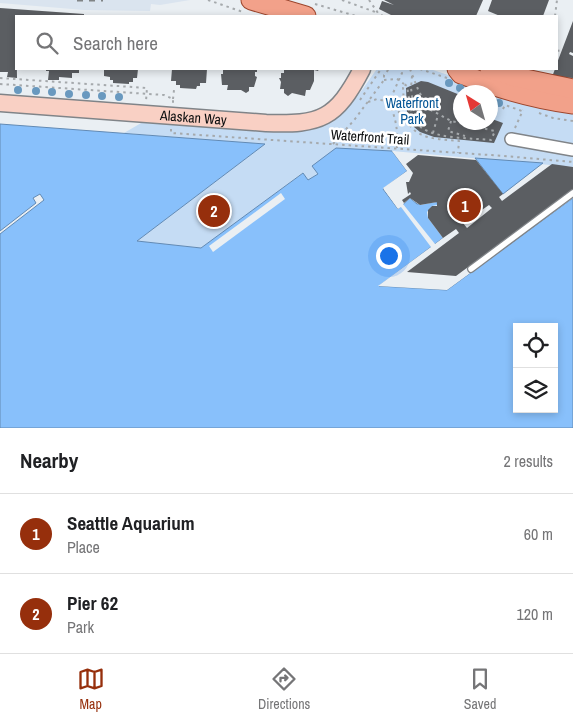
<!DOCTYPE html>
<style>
:root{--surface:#fff;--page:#f6f6f6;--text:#202124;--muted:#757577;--line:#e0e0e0;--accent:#962f0c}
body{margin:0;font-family:"Archivo Narrow",sans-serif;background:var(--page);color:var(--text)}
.controls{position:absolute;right:15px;bottom:15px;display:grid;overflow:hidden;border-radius:0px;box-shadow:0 2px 8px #0003}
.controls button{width:45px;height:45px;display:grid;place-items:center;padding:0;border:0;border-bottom:1px solid var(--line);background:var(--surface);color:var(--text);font:25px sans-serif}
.compass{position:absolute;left:453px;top:85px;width:45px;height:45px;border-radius:50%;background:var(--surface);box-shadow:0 2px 8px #0003;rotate:323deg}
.you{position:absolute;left:388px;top:255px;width:18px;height:18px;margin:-12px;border:4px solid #fff;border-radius:50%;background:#1a73e8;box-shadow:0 0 0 8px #1a73e833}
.badge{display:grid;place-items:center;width:32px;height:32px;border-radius:50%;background:var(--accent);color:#fff;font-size:16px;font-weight:700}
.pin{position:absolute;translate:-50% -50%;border:2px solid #fff;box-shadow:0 1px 5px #0006}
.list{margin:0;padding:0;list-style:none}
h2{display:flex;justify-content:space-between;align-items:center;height:65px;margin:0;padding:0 20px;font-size:21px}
h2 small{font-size:16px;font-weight:400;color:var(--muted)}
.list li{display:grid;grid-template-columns:32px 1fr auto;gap:15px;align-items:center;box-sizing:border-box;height:80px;padding:0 20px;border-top:1px solid var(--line)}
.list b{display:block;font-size:19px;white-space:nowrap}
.list p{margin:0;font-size:16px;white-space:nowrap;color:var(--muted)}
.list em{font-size:16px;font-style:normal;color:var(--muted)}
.icon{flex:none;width:28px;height:28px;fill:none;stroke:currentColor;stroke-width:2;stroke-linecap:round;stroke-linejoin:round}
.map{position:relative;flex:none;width:573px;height:428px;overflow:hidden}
.search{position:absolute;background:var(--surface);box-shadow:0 2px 8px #0003;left:15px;right:15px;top:15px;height:55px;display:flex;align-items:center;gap:12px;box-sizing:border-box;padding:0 18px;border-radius:0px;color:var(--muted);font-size:19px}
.sheet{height:225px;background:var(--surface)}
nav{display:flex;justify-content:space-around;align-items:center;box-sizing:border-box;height:70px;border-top:1px solid var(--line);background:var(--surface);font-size:14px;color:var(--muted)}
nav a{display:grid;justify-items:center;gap:2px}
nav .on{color:var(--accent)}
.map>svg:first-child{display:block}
</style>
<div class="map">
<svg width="573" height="428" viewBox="0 0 573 428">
<rect width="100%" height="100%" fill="#eaeff3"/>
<!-- built -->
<path fill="#dae4ef" d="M0 0H190L160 5 151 4 150 11 84 10 0 3Z"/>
<!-- green -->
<path fill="#c5dcf4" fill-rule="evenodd" d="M377 69H430L557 111 573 114V167L392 151 336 149 313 166 318 174 308 181 302 173 201 248 137 241 265 144 124 133 148 119 304 129C309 128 315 128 320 127 346 118 362 89 377 69ZM460 92H490V122H460Z"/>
<!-- water -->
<g fill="#88c0fb" stroke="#628ab4" fill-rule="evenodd">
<path d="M0 124 265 144 137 241 201 248 303 173 308 180 318 174 312 166 336 148 392 151 407 171 383 189 398 209 410 198 417 204 437 202 443 238 379 286 447 290 573 198V428H0V234L44 200 40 194 33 198 36 203 0 231ZM517 327H554V409H517Z"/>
<path d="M475 158 543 163 503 194Z"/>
</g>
<!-- pier -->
<g fill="#eaeff3" fill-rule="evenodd">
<path d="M392 151H395L409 172 386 189 399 206 401 203 392 190 406 180 408 182V186L437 199 439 207 430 217 446 238 385 284 446 288 573 195V198L447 290 378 286 431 247 401 207 398 209 383 188 407 171ZM410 198 420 205 437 202V205L432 206 427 212 428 218 443 238 435 244 403 204Z"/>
<path d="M281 193 285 199 213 252 209 246Z"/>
</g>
<!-- building -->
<g fill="#5b5e62" fill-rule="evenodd">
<path d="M384 0H483L476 16H393L379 9 382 1 394 5Z"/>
<path d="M492 0H549L543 16H500L488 11Z"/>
<path d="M0 8 84 14V16H16L17 78 7 77 8 72H0Z"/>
<path d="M573 21V53L570 52 569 54 573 56V78L552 77 555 69H557V63Z"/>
<path d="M46 69H79V73H72V78L59 77V80H48L49 71H46Z"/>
<path d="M104 69H138L137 78H133V82H129V84L113 83V80H110V77L104 76Z"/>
<path d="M172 69H207L206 83H200V86H197L196 89 180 88V85H176V81H171Z"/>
<path d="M223 69H257V72H255V76L257 77 254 87H249V91L246 93 241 90H227L228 85H222L221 74H223Z"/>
<path d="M284 69H319L318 71 314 70V81L310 90H306L305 96 292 93 288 96 284 93V89H280L281 82 279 78H281V73H284Z"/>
<path d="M421 81 428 82 460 95V122H490V106L496 108 492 119 503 123 494 143 434 137 420 132 414 127 407 112 406 88Z"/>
<path d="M418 155 476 160 503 194 499 197 502 201 552 164 573 167V189L456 276 407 272 459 233 456 229 443 238 428 218V210L432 206H437V202L420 205 410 198 404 203 402 200 411 194 410 192 408 194 406 182H409L413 173 406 164ZM489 205 492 208 467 228 463 223Z"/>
</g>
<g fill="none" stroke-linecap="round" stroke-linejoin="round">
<defs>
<path id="lane" d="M471 269 573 193"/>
<path id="street" d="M511 139 573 150"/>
<g id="secondary">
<path id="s1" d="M0 103 266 123C321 125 336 119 362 69"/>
</g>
<g id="primary">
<path d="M251 0 306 16"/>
<path d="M457 69 461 74C497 88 534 99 573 104"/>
<path d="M490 69 516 77 573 89"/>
</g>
</defs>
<!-- lane casing -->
<use href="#lane" stroke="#808488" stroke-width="8"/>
<!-- street casing -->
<use href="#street" stroke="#808488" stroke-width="14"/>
<!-- secondary casing -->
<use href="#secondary" stroke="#808488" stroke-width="19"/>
<!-- primary casing -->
<use href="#primary" stroke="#9c452c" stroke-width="21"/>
<!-- path -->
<g stroke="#a5a9ac" stroke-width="2" stroke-dasharray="2.5 4" stroke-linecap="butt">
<path d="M208 0 243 12"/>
<path d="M342 0 378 13"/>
<path d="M369 0 378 13 383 16"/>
<path d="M315 4 356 16"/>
<path d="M555 16 557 0"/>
<path d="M557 51 562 50"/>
<path d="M410 69 419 92 431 110 451 121 495 131 491 140C472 138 438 139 422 128 418 125 415 120 412 116"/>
<path d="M420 69 447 78"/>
<path d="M412 76 411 88 414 112 412 116 407 86 404 84 403 88C404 98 403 110 407 120 415 140 440 139 459 141L458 153"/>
<path d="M0 78 147 88 146 101"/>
<path d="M0 84 164 95 173 99V104"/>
<path d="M173 99 174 90"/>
<path d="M360 100 381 69"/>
<path d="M368 102 377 99 389 102 402 73V69"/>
<path d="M389 102C396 119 398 129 397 148"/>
<path d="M389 102 406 119"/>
<path d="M503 109 505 105 522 111"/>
<path d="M539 113 553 118 573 121"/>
<path d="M451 121 448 131 465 136"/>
<path d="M515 128 523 110"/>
<path d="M171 129V133L504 156 573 162"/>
<path d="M433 133 438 115"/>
<path d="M333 144 355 119 384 80V75L389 69"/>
</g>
<!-- lane -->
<use href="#lane" stroke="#fff" stroke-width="5.5"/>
<!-- street -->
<use href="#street" stroke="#fff" stroke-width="11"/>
<!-- secondary -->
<use href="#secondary" stroke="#f9d0c4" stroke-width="16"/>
<!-- primary -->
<use href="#primary" stroke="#f2a18a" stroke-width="19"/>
<!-- rail -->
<path stroke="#808486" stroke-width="3" stroke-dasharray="6 6" stroke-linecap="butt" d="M77 0H103"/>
<!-- path-bridge -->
<path stroke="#a5a9ac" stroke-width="2" stroke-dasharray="2.5 4" stroke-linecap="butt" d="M384 80 397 79 404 84"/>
</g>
<!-- trees -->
<g fill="#6999bf">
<circle cx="449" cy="83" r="4"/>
<circle cx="460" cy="88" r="4"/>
<circle cx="18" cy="90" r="4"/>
<circle cx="36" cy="91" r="4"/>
<circle cx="52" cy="92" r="4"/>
<circle cx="69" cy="94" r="4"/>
<circle cx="86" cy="95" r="4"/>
<circle cx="102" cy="96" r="4"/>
<circle cx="119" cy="97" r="4"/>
<circle cx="499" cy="103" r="4"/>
</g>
<g text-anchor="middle" stroke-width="5" stroke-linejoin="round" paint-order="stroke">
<!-- park labels -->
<g font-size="14" fill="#005394" stroke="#fff">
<text x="412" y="108">Waterfront<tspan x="412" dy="16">Park</tspan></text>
</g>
<!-- street labels -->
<g font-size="14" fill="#0b0d0e" stroke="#fff">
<text dy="5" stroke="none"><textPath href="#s1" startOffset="194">Alaskan Way</textPath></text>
<text transform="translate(370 137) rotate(4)" y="5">Waterfront Trail</text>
</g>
</g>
</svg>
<div class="controls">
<button><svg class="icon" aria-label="locate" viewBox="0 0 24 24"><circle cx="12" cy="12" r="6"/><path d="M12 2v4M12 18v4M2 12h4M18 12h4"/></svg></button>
<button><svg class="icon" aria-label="layers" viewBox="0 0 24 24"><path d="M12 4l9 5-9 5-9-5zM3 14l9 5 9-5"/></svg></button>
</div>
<svg class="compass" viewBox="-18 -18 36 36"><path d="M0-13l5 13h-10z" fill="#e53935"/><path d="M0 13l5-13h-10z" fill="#757577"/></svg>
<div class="you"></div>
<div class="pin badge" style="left:465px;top:206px">1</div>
<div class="pin badge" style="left:214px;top:211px">2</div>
<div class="search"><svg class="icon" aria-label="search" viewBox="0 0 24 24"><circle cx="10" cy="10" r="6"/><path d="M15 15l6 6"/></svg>Search here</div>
</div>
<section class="sheet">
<h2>Nearby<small>2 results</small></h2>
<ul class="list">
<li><span class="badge">1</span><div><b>Seattle Aquarium</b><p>Place</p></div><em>60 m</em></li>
<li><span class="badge">2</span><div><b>Pier 62</b><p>Park</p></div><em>120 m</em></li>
</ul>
</section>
<nav>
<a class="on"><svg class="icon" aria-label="map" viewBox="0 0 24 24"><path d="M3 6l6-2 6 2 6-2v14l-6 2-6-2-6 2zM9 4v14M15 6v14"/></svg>Map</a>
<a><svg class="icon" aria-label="directions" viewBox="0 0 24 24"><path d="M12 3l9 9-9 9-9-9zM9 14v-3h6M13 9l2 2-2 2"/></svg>Directions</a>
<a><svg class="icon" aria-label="saved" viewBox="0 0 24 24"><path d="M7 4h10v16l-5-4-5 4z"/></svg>Saved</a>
</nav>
